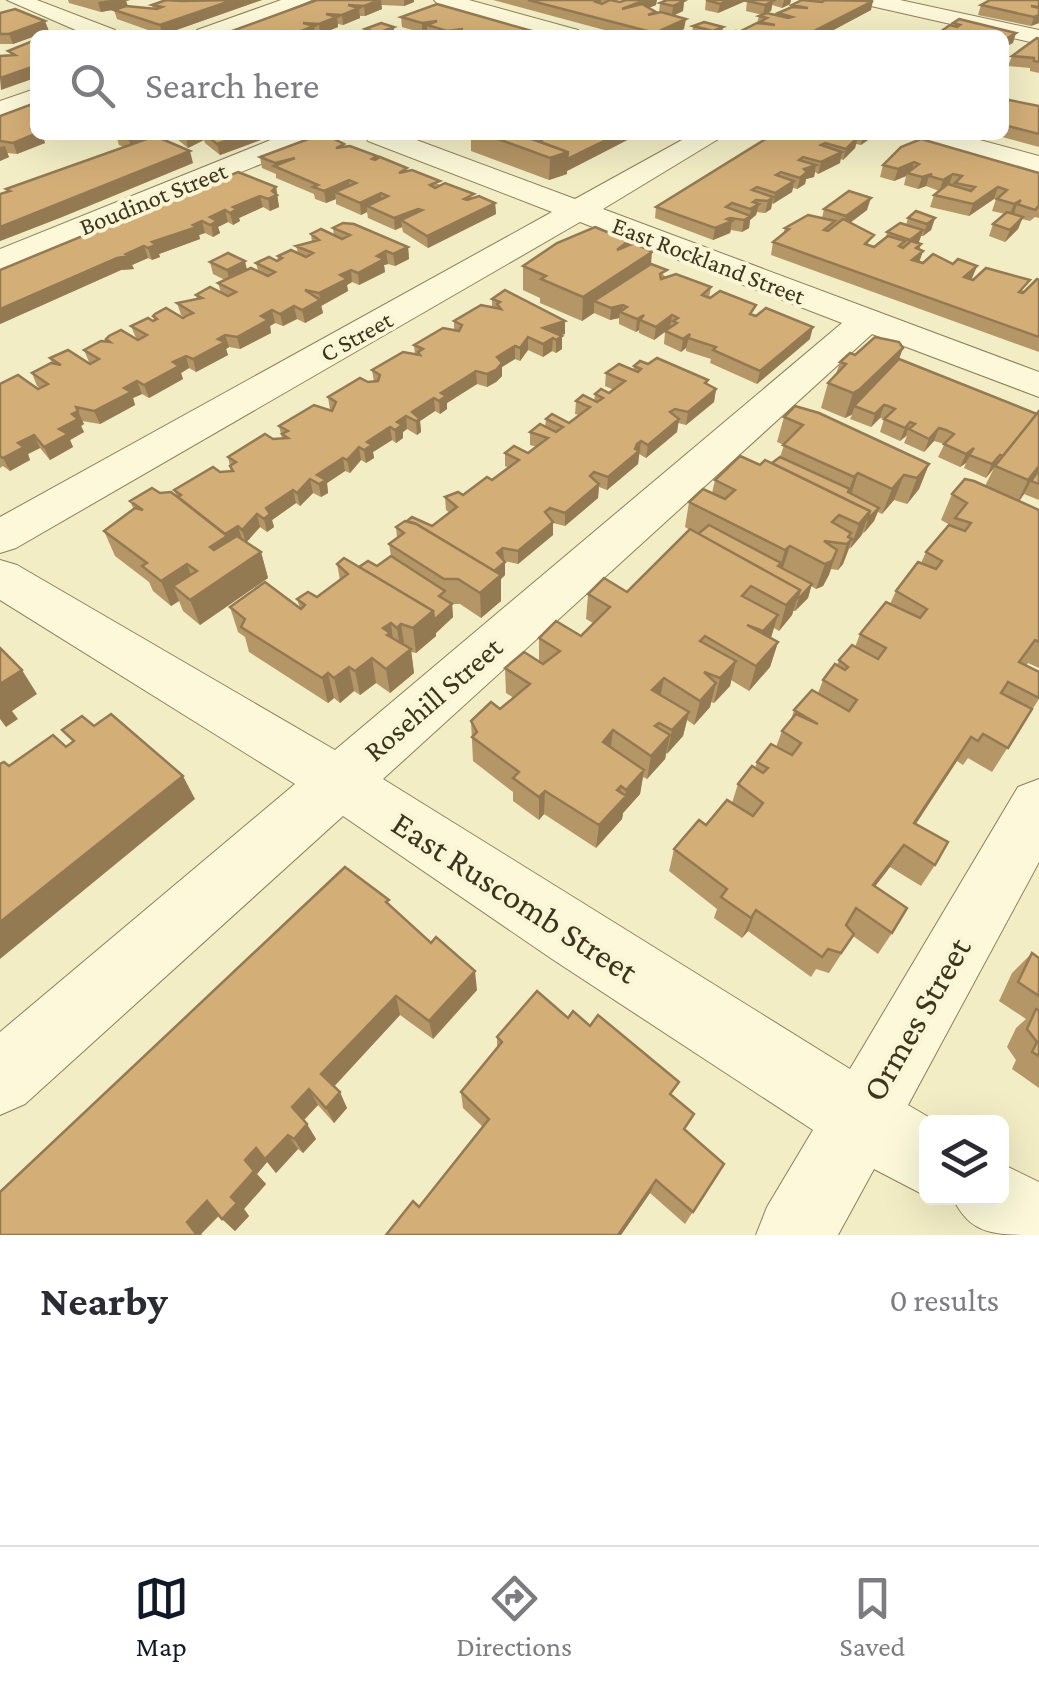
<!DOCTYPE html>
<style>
:root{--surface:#fff;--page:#f2f2f3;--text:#2b2b33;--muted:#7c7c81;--line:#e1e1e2;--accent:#111827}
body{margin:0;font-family:"Crimson Pro",serif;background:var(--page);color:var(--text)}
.controls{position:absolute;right:30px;bottom:30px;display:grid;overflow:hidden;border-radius:15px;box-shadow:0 10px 40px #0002}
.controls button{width:90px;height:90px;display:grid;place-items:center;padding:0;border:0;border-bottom:2px solid var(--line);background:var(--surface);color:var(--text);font:50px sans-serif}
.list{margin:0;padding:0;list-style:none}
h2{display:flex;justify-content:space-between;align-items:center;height:130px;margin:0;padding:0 40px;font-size:42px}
h2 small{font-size:32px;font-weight:400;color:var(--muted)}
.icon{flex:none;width:55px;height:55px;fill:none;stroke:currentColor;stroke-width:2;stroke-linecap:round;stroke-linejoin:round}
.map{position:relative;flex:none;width:1039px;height:1235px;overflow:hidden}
.search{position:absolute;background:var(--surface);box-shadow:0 10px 40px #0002;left:30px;right:30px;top:30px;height:110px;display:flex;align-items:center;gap:25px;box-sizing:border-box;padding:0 35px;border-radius:15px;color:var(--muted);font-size:38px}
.sheet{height:310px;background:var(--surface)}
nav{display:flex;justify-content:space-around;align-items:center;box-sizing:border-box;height:140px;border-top:2px solid var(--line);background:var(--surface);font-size:28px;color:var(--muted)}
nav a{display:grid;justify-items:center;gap:5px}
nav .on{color:var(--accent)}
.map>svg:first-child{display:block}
</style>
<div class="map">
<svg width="1039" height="1235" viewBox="0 0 1039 1235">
<rect width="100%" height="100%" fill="#f2edc4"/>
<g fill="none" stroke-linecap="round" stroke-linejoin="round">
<defs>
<g id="minor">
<path d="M7 0H37L115 30 118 35H87Z"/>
<path d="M281 0H312L226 35H194L197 30Z"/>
<path d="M434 0H469L578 30 581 35H545L438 4Z"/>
<path d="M860 0H900L1039 30V44L871 6Z"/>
<path d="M35 89V106L0 118V101Z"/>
<path d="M283 135H321L317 141 0 271V249Z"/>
<path d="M364 135H403L575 199 691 135H725L603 209 1039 372V397L872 334 383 779 850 1069 1018 787 1039 779V862L908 1105 937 1122H926V1196L874 1169 838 1235H756L767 1207 813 1130 552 959 343 816 25 1104 0 1115V1032L295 784 0 600V560L17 565 335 750 842 323 580 222 16 548 0 553V517L552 212 368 141Z"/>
<path d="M916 135H961L1039 156V174L920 141Z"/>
<path d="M1002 1164 1039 1182V1235C994 1235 970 1235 953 1198H1002Z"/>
</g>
</defs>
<!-- minor casing -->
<use href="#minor" stroke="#8f7f58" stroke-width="2"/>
<!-- minor -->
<use href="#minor" fill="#fcf8d9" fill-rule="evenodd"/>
</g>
<!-- wall -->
<g fill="#b59666">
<path d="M68 0H130L126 1 128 6 153 9 152 5 166 0H262L162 35 117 19 114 10 117 9 101 12 69 3Z"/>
<path d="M317 0H414V2L404 6 381 5 382 9 365 16H360V18L343 25 338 24V27L320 34 315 33V35H221Z"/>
<path d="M493 0H609L620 2 656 5 649 8 656 12V13L659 12 660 3 684 1 683 11 673 16 684 29 671 35H623Z"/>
<path d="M706 0H748L718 13 705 10Z"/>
<path d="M750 0H791L790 4 782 8 772 5 771 11 765 14 778 16V13L802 0H870L871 10 824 35H731L742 33 743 30 757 23 759 16 763 15 746 11 747 1Z"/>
<path d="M1039 0V23L1031 26 978 15 981 5Z"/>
<path d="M0 13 49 31 13 44H0Z"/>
<path d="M401 17 546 35H417L422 33 402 27Z"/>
<path d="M693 26 723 27 721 35H692Z"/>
<path d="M365 29 394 35H366Z"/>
<path d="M1039 39V73L1030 71V68L1008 66 1012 56Z"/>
<path d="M1004 99 1039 106V147L995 135H1004Z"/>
<path d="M0 116 35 135H66L52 140H44L45 143 17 154 7 153 9 157 0 161Z"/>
<path d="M116 135H148L149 139 193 163 62 217 0 241V194L7 191 6 189 124 147 119 145Z"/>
<path d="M172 135H274L220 155 205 143 204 140 188 148Z"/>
<path d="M458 135H521L527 137 528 135H637L567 171V174L549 180 471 151V140Z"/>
<path d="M772 135H875L861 145 856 144 855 148 843 160 840 159V163L818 174 815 172 814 177 806 179 805 184 797 189 793 188 792 192 772 204 771 209 765 213 757 212 756 215 750 220 749 228 742 232 731 230 730 233 713 240 655 218 656 207Z"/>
<path d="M345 146 377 156V159L440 185 474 198 495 203 496 214 428 248 403 232 402 227 395 230 368 218 367 212 361 215 336 204V199L326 203 315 199 314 194 276 178V174L262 168 260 157Z"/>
<path d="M901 147 1039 173V218L1035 217 1030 221 1022 219 1018 229 1005 242 989 236 993 224 1005 214 992 211 996 199H994L969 216 930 207 934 195 939 191 926 186 918 189 904 185 906 176 894 181 880 177 883 165Z"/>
<path d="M276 187 279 207 270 211 263 207 239 218 240 221 233 225 228 222 218 227 220 233 213 237 205 233 199 235 200 239 159 254 160 257 152 260 148 258 132 265 134 269 121 270 0 324V270Z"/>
<path d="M824 209 867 210 850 223 870 246 874 247 886 238 887 232 906 225 908 218H935L931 230 923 236H921L918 243 921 244 919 249V262L977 266 971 280 1026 291 1039 280V352L771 255 773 242 783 234 785 228 822 218Z"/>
<path d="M333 228 408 247 409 259 395 266 388 264 384 265 385 272 359 285 352 282 347 285 348 291 321 306 323 313 305 323 297 319 283 326 275 323 270 326 271 333 240 349 229 347 226 349 228 355 196 372 189 368 181 373 183 379 149 398 142 394 133 398 135 405 100 424 82 421 84 424 81 426 84 432 70 440 73 447 50 460 40 448 28 454 30 460 10 471 3 466 0 468V384L38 389 40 388 37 386 32 373 52 364 50 358 89 362 84 350 107 341 106 339 136 338 131 326 154 321 153 316 184 317 181 315 177 303 197 299 196 295 221 293 218 283 225 280 213 274 210 262 258 271 256 263 277 261 278 256 298 253 296 246 312 242 311 234 334 236Z"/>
<path d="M636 244 651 264 666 277 711 287 709 298 810 339 757 384 710 363 711 359 686 351V348L681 352 664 344 665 332 654 340 639 333V330L636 332 619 324V318L610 320 594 313 582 321 540 303V298L523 290V266Z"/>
<path d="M492 299 565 321V334L560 335 562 336V349L556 353 552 351 543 357 528 350 520 361 515 359 502 367V376L496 382 487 387 477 384 447 403V409L440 414 435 411 420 421 421 432 417 435 407 429 403 432V438L396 443 392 440 373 452 374 458 366 463 361 460 350 473 345 471 327 483 328 493 321 497 313 493 300 506 296 503 272 520 274 527 267 532 260 527 246 542 261 552 268 578 200 625 183 611 179 601 171 606 153 591 149 582 115 556 104 531 134 510 130 501 160 493 176 495 174 490 220 472 231 471 228 457 273 439 282 438 279 426 330 410 328 397 374 382 372 370 415 354 414 345 454 330V321L492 307Z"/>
<path d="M903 348 899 359 1037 414 1039 411V500L1024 494 1019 501 1039 510V668L1028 663 1026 666 1039 699 992 772 968 758 963 765 957 761 916 824 935 865 921 886 890 867 875 886 892 933 878 954 853 936 829 973 816 969 811 977 748 931 742 938 714 918 717 909 669 871 674 849 732 803 738 784 755 768 757 762 776 747 782 731 791 720 794 710 818 693 823 680 837 665 839 660 855 647 860 634 890 604 896 591 921 563 926 552 952 526 941 520 952 494 985 486 994 468 986 478 964 468 966 463 960 467 938 457 944 445 941 443 934 441 924 452 904 443 907 436 900 441 880 432 884 419 880 418 871 427 850 419 852 415 845 418 821 408 828 383 836 374 840 362 855 355Z"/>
<path d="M648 364 708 380 707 384 716 389 714 402 686 425 678 423 677 432 646 458 639 454 638 464 607 490 599 487 598 498 565 526 553 523V535L518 564 504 561 505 575 501 579V601L481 618 460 604H452L453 617 436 633V636L416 653 411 652 414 673 390 693 376 683 360 695 354 691 340 703 334 698 328 703 249 652 245 637 238 632 230 607 300 608 297 599 317 597 340 580 337 564 359 567 377 566 391 556 389 544 397 538 396 527 432 526 450 513 446 510 445 497 463 495 492 480 509 468 505 466V453H528L537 447 530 445V432L545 427 546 419 569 423 579 415 575 414 576 401H594L595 394 609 393 614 390 605 386 606 373 633 370 634 366Z"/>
<path d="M784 417 929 464 919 489 907 504 894 500 882 514 878 512 874 521 849 549 843 564 838 570 831 569 823 586 816 589 811 586 808 598 795 611H793L792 615 779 631 774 628 771 638 778 642 770 667 749 691 731 680 730 686 714 703 711 702 710 707 694 725 687 720 683 736 666 754 665 759 647 779 643 777 640 794 623 813 622 819 596 848 544 814 539 820 513 801V792L473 761 471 721 500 709 514 698 506 693 505 668 539 661V638L581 636 593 623 586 619 588 594 627 592 690 530 685 527 689 502 712 493 715 480 760 465 772 463 780 457 784 445 777 442Z"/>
<path d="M390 906 477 990 433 1039 400 1015 334 1086 347 1108 334 1123 318 1105 304 1120 316 1139 303 1153 298 1149 276 1173 267 1162 257 1174 266 1184 244 1209 249 1216 235 1231 219 1216 201 1234 202 1235H0Z"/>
<path d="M1032 953 1039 958V1088L1012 1069 1016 1060 1007 1047 1016 1028 1026 1019 999 1001 1012 973Z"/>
<path d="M568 1018 674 1096 686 1131 724 1164 685 1224 650 1193 621 1235H386L419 1207 483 1127 463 1108 461 1092 497 1048V1037Z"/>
</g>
<!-- shaded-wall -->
<g fill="#947a53">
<path d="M110 0H130L126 1 128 7 101 12 98 2Z"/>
<path d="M233 0H262L162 35 160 25Z"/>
<path d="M381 0 382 9 365 16 364 6Z"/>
<path d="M404 0H414V2L404 6Z"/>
<path d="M645 0H657L656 5 621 18 622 9Z"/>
<path d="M728 0H748L718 13 720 4Z"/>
<path d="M784 0H791L790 4 782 8Z"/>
<path d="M684 1 683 11 672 16 673 6Z"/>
<path d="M773 1 771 11 763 15 765 5Z"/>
<path d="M873 1 871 10 824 35H806Z"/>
<path d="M359 8 360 18 343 25 342 15Z"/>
<path d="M1039 15V23L1031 26 1034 17Z"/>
<path d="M337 17 338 27 320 34 319 24Z"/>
<path d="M686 19 684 29 671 35H655V33Z"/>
<path d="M45 21 49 31 13 44 9 34Z"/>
<path d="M437 21 427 25V33H422V23Z"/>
<path d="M314 26 315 35H296V33Z"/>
<path d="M394 27V35H378V33Z"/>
<path d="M723 27 721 35H712L713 31Z"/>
<path d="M1016 33 1013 43 1004 48V40Z"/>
<path d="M35 66V78L1 90 0 78Z"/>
<path d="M35 135H42L45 143 17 154 13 143Z"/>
<path d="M51 135H66L52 140Z"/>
<path d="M143 135H148L150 145 133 151 129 140Z"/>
<path d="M189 135H203L204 140 188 148 186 136Z"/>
<path d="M242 135H274L220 155 217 144Z"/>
<path d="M616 135H637L567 171V174L549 180 550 158Z"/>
<path d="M863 135H875L861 145Z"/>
<path d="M858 137 855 148 843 160 846 149Z"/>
<path d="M5 146 9 157 0 161V147Z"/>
<path d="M190 151 193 163 62 217 0 241V227Z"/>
<path d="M842 152 840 163 818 174 821 162Z"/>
<path d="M914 162 911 174 907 173 906 176 894 181 898 169Z"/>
<path d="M816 165 814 177 806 179 805 184 797 189 800 178 804 169Z"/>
<path d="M932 174 929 176 926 186 918 189 922 177Z"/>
<path d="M953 174 949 185 939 192 943 180Z"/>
<path d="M349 180 350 192H335L336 199 326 203 324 191Z"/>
<path d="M794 181 792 192 773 204 775 193Z"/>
<path d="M276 187 279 207 270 211 268 199 272 191Z"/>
<path d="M998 187 994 199 969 216 973 204Z"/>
<path d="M381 193 382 205 367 206V212L361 215 360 203Z"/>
<path d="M260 196 263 207 239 218 240 221 233 225 230 213 233 207Z"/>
<path d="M773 197 771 209 765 213 768 201Z"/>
<path d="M871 198 867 210 843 228 846 216Z"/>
<path d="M756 200 755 206 759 204 756 215 750 220 749 228 742 232 744 220 749 217 753 202Z"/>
<path d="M1021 200 1017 204 1014 214 1009 216 1014 204Z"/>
<path d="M495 203 496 214 428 248 427 236Z"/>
<path d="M418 209 419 221 401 220 402 227 395 230 394 218Z"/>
<path d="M225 210 228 222 218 227 220 233 213 237 210 217Z"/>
<path d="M1023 217 1018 229 1005 242 1010 230Z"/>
<path d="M730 218 729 222 732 221 730 233 713 240 715 228Z"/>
<path d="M935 218 931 230 923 236 927 224Z"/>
<path d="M202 221 205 233 199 235 200 239 159 254 160 257 152 260 148 248 152 242Z"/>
<path d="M923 230 919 242 906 252 910 240Z"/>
<path d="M637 234 635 258 617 250Z"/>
<path d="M921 244 917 256 923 251 919 263 908 272 916 248Z"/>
<path d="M144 246 148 258 132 265 134 269 121 270 0 324V309Z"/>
<path d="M408 247 409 259 395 266 393 254Z"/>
<path d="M386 251 388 264 384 265 385 272 359 285 358 273 377 256Z"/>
<path d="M652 252 650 276 594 301V313L582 321 583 297Z"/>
<path d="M245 261 248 274 230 283 227 270Z"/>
<path d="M977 266 972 278 960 290 964 277Z"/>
<path d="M351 270 352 282 347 285 348 291 321 306 319 293 340 275Z"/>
<path d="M320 300 323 313 305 323 302 310Z"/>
<path d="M623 305 622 313 620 312 619 318 610 320 611 308Z"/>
<path d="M294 306 297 319 283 326 280 314Z"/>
<path d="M272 310 275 323 270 326 271 333 240 349 237 337 261 316Z"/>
<path d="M644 315 640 320 639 330 636 332 637 319Z"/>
<path d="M672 315 670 328 654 340 656 327Z"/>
<path d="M565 321V334L543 340V328Z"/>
<path d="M813 327 810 339 757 384 760 371Z"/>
<path d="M690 334 686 348 681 352 683 339Z"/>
<path d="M225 335 229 347 226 349 228 355 196 372 193 359 218 339Z"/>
<path d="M562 336V349L556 353V340Z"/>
<path d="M528 337V350L520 361V348Z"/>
<path d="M553 338 552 351 543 357V344Z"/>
<path d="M515 346V359L502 367V376L496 382 487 387V374L497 357Z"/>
<path d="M903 348 894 372 855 406 852 414 845 418 853 393Z"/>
<path d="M186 356 189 368 181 373 183 379 149 398 144 385 173 362Z"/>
<path d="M476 371 477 384 447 403V409L440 414 439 401 441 393Z"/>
<path d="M137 381 142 394 133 398 135 405 100 424 94 411 124 388Z"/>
<path d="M716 389 714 402 686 425 688 412Z"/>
<path d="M434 398 435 411 420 421 421 432 417 435 416 421 412 412Z"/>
<path d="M884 405 880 418 871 427 875 414Z"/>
<path d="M78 411 84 424 81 426 84 432 70 440 73 447 50 460 44 447 72 414Z"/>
<path d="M406 416 407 429 403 432V438L396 443 395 430 397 422Z"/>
<path d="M679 419 677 432 646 458 648 445Z"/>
<path d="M910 422 906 435 900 441 905 428Z"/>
<path d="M390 427 392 440 373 452 374 458 366 463 364 450 367 442Z"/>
<path d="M939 428 934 441 924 452 929 439Z"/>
<path d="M34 435 40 448 28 454 30 460 10 471 3 458 18 443Z"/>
<path d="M641 441 638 464 607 490 608 477Z"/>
<path d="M359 447 361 460 350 473 347 460Z"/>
<path d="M974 448 966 463 960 467 966 454Z"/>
<path d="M1000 455 994 468 986 478 992 464Z"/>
<path d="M343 458 345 471 327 483 328 493 321 497 317 475Z"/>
<path d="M929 464 919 489 907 504 917 478Z"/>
<path d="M1039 466V475L1031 481 1024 494 1016 506 1028 480Z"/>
<path d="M858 473 850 498 848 492 854 477Z"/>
<path d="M904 475 894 500 882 514 892 489Z"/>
<path d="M310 479 313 493 300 506 297 493Z"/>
<path d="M599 484 598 498 565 526V513Z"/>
<path d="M293 490 296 503 272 520 274 527 267 532 264 519 266 508Z"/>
<path d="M879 508 874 521 864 533 868 520Z"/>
<path d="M870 511 861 536 850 549 859 524Z"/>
<path d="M257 514 260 527 246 543 242 530Z"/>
<path d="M553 522V535L518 564V551Z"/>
<path d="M238 526 242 539 235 561 210 547 221 537Z"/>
<path d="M852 539 843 564 838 570 847 544Z"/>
<path d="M790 546 782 571 777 576 785 550Z"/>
<path d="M503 548 504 561 497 553Z"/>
<path d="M837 550 829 575 823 586 816 589 825 564Z"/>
<path d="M261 552 268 578 200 625 190 600Z"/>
<path d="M505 562V575L501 579V601L481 618 480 593 485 578Z"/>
<path d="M187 564 196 589 173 586 179 601 171 606 161 581Z"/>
<path d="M812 584 808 598 795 611 799 598Z"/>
<path d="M800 590 792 615 779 631 786 605Z"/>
<path d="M452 604 453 617 436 633V636L416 653 413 628 433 611Z"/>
<path d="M778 615 770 640 756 656 763 631Z"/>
<path d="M391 623 394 648 383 628Z"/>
<path d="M401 624 405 649 401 653 397 628Z"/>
<path d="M778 642 770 667 749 691 756 666Z"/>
<path d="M411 649 414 673 390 693 386 669Z"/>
<path d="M372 658 376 683 360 695 355 671Z"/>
<path d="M736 661 730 686 714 703 720 678Z"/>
<path d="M349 667 354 691 340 703 334 678Z"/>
<path d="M22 670 37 694 12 711 18 719 6 727 0 719V684Z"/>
<path d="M328 673 334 698 328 703 322 678Z"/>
<path d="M664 678 659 703 652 690Z"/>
<path d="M716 683 710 707 694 725 700 701Z"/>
<path d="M689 712 683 736 667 754 672 730Z"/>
<path d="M613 730 610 754 603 742Z"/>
<path d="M670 735 665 759 647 779 651 756Z"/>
<path d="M971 737 957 761 901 846 914 823Z"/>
<path d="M644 770 640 794 623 813 622 819 596 848 599 825 617 790 621 786 618 804 625 796 626 790Z"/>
<path d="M183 776 195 799 0 959V922Z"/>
<path d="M545 791 544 814 539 820V797Z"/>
<path d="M904 845 890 867 860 906 873 885Z"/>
<path d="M756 910 748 931 742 938 751 918Z"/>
<path d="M475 971 477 990 433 1039 429 1021Z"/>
<path d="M396 996 400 1015 330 1091 321 1074Z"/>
<path d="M309 1089 318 1105 301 1123 292 1107Z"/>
<path d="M340 1092 347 1108 334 1123 326 1108Z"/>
<path d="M307 1124 316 1139 303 1153 294 1139Z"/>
<path d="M288 1135 298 1149 276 1173 265 1159Z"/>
<path d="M256 1148 267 1162 257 1174 245 1160Z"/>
<path d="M254 1171 266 1184 244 1209 249 1216 235 1231 222 1219 231 1197Z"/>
<path d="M656 1180 650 1193 621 1235H618Z"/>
<path d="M207 1201 221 1213 201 1234 202 1235H197L187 1222Z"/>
</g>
<!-- building -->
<g fill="#d3ae77" stroke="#947a53" stroke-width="2.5">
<path d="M166 0 181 1 233 0 160 25 114 10 126 6 157 9 162 7 152 5Z"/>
<path d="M317 0H380L364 6 348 5 359 8 342 15 326 14 337 17 319 24 303 23 314 26 296 33 282 31 290 35H221Z"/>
<path d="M528 0H601L596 2 602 4 610 0 620 2 626 0H645L622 9 642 4 656 12 648 15 661 12 686 19 655 33Z"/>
<path d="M667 0H679L684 1 673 6 660 3Z"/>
<path d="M706 0H728L720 4Z"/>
<path d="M750 0H767L773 1 765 5 747 1Z"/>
<path d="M802 0 822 2 825 0H823L873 1 806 35H754L756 34 743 30 757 23 775 25 760 22 767 18 759 16 767 13 788 18 792 17 778 13 792 7 808 8 792 5Z"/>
<path d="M990 0H1039V7L1031 6 1039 8V15L1034 17 981 5Z"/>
<path d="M437 4 546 35H461L453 32 463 29 447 31 427 25 437 21 422 23 401 17Z"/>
<path d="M15 9 45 21 9 34H0V13Z"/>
<path d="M959 19 1016 33 1004 40V35H946L948 34 940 32 950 25 957 27 960 25 953 23Z"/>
<path d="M704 22 723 27 713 31 693 26Z"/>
<path d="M381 23 394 27 378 33 365 29Z"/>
<path d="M58 31 74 35H47Z"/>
<path d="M736 31 750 35H731Z"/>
<path d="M1037 38 1039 39V62L1034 61V58L1012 56Z"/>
<path d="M35 40V66L0 78V56L15 55 8 51Z"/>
<path d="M1004 99 1039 106V134L1004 125Z"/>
<path d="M35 103V128H30L35 130V134L13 143 0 141V116Z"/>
<path d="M118 135H143L129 140Z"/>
<path d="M206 135H242L217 144Z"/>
<path d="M319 135H326L344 144 336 148 350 146 377 156 372 159 375 160 380 157 407 168 399 173 412 170 440 181 430 185 435 188 445 183 474 194 464 199 467 200 479 196 495 203 427 236 401 220 422 210 418 209 394 218 367 206 388 196 381 193 360 203 335 192 356 183 349 180 324 191 313 187 318 185 274 166 295 158 275 163 260 157Z"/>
<path d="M487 135H521L568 152 550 158Z"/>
<path d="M531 135H616L567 159 568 152 527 137 543 141Z"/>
<path d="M772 135H851L858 137 846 149 825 143 821 145 842 152 821 162 803 157 799 160 816 165 804 169 807 172 800 178 781 172 776 175 794 181 775 193 757 187 752 190 773 197 768 201 756 200 753 202 759 204 750 209 732 203 726 207 751 216 744 220 730 218 727 219 732 221 715 228 656 207Z"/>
<path d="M155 136 190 151 0 227V194L10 191 6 189Z"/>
<path d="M921 139 1039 173V206L1035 210 1017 204 1021 200 1014 204 997 199 1007 190 998 187 973 204 934 195 948 184 971 191 975 187 955 183 962 176 953 174 943 180 929 176 932 174 922 177 907 173 919 164 914 162 898 169 883 165 901 147Z"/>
<path d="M238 172 276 187 272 191 277 195 268 199 260 196 233 207 237 209 230 213 225 210 210 217 217 221 210 225 202 221 193 225 197 227 152 242 156 245 148 248 144 246 126 254 130 256 117 258 0 309V270Z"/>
<path d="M849 191 871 198 846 216 824 209Z"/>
<path d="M916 211 935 218 927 224 908 218Z"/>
<path d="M1007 212 1023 217 1010 230 993 224Z"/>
<path d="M808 215 835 221 824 230 828 231 843 219 874 235 865 244 874 247 888 236 905 241 899 246 903 248 911 241 921 244 916 248 923 251 912 260 923 263 933 254 953 264 958 259 977 266 964 277 973 280 986 268 1030 280 1019 292 1023 293 1037 279 1039 280V337L773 242 789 229 785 228Z"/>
<path d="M343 223 354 224 408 247 393 254 386 251 377 256 384 259 358 273 351 270 340 275 347 279 319 293 305 290 320 300 302 310 294 306 280 314 272 310 261 316 268 320 237 337 225 335 218 339 225 342 193 359 186 356 173 362 179 366 144 385 137 381 124 388 131 392 94 411 76 407 78 411 72 414 78 419 59 429 68 434 44 447 34 435 18 443 24 447 3 458 0 456V384L18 375 38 389 48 384 32 373 51 363 61 365 50 358 68 350 90 364 99 359 84 350 101 341 110 342 106 339 109 336 121 330 138 340 147 335 131 326 148 318 153 321 157 319 153 316 155 314 166 308 183 318 188 315 193 313 177 303 202 298 196 295 210 287 228 296 236 292 218 283 251 268 268 276 275 272 256 263 269 257 277 261 282 258 278 256 291 250 306 257 313 253 296 246 319 240 311 234 321 229 342 239 350 235 333 228Z"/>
<path d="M900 223 923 230 910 240 887 232Z"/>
<path d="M595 227 612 234 621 228 637 234 617 250 634 243 652 252 583 297 541 279 546 276 523 266 557 243Z"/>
<path d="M228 253 245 261 227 270 210 262Z"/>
<path d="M651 264 667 270 660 274 661 279 676 274 711 287 702 295 710 298 720 291 756 305 750 314 756 316 766 308 813 327 760 371 713 350 716 347 688 338 690 334 683 339 665 331 677 323 673 321 678 318 672 315 656 327 640 320 644 315 637 319 620 312 627 307 623 305 611 308 594 301Z"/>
<path d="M505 290 565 321 543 328 562 336 556 340 553 338 543 344 528 337 520 348 515 346 497 357 502 363 496 370 487 374 476 371 465 378 441 393 446 396 439 401 434 398 412 412 420 419 416 421 406 416 397 422 402 425 395 430 390 427 367 442 372 445 364 450 359 447 347 460 343 458 317 475 326 480 319 484 310 479 297 493 293 490 266 508 270 514 264 519 257 514 242 530 238 526 225 534 178 497 181 495 174 490 213 467 220 472 233 471 230 466 236 462 228 457 265 434 273 439 288 438 282 434 288 431 279 426 314 405 332 411 336 402 328 397 360 378 368 382 378 381 380 375 372 370 403 352 420 355 418 352 423 349 414 345 443 328 459 331 462 325 454 321 481 305 501 309 497 304 500 302 492 299Z"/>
<path d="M875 337 899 342 903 348 860 389 853 393 828 383 846 364 840 362 850 353 855 355Z"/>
<path d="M657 358 708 380 705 383 716 389 688 412 675 409 670 412 679 419 648 445 641 441 637 444 635 449 639 451 608 477 594 472 590 476 599 484 565 513 550 508 545 512 553 522 518 551 503 548 497 553 505 562 494 571 416 524 407 521 412 517 432 526 457 507 445 497 458 492 463 495 487 477 492 480 519 460 505 453 514 446 528 453 548 438 530 432 540 424 556 432 563 427 546 419 552 414 569 423 590 407 576 401 583 395 597 402 603 398 595 394 601 389 609 393 625 381 606 373 619 364 638 372 641 369 634 366 640 361 648 364Z"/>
<path d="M899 359 1037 414 1003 456 1000 455 992 464 969 455 974 448 966 454 944 444 954 434 946 430 939 428 929 439 909 429 915 424 910 422 905 428 884 419 895 409 888 406 884 405 875 414 854 406Z"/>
<path d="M795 406 819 413 929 464 917 478 904 475 892 489 858 473 854 477 783 445 803 425 784 417Z"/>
<path d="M1039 411V466L1028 480 995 466Z"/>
<path d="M740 456 760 465 765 460 870 511 859 524 839 515 832 522 851 533 848 537 852 539 847 544 824 541 837 550 832 561 825 564 790 546 785 550 689 502 703 489 725 499 735 490 715 480Z"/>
<path d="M780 457 850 489 848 492 879 508 867 520 870 511 772 463Z"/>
<path d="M1039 470V484L1031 481Z"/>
<path d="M965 479 974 481 1039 510V642L1035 640 1019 662 1039 672V698L1008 682 1001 693 1032 709 1008 748 983 734 978 741 971 737 914 823 948 842 935 865 904 845 873 885 907 908 892 933 856 908 846 925 854 934 841 953 828 949 822 957 756 910 751 918 721 897 727 889 674 849 699 820 706 825 727 800 753 816 763 803 738 784 752 766 763 773 768 768 757 762 771 744 792 755 796 750 801 743 782 731 796 714 818 724 794 710 812 690 849 711 857 700 823 680 835 664 845 670 848 667 839 660 852 645 878 659 886 648 860 634 886 602 920 618 927 609 896 591 918 562 936 569 940 564 942 561 926 552 949 525 965 531 971 523 955 518 967 503 952 494Z"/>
<path d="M152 488 160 493 171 492 227 536 210 547 214 550 237 536 261 552 190 600 173 586 197 571 187 564 161 581 142 566 147 563 104 531 135 508 143 510 130 501Z"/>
<path d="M405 521 416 524 501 575 480 593 458 579H444L389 544 404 533 396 527Z"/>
<path d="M709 525 781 563 778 566 812 584 799 598H797L800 590 698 534Z"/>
<path d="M690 529 800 590 786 605 751 586 742 596 778 615 763 631 747 625 778 642 756 666 705 636 700 641 736 661 720 678 704 672 716 683 700 701 664 678 652 690 689 712 672 730 659 723 655 726 670 735 651 756 613 730 603 742 644 770 626 790 621 786 617 790 626 796 599 825 545 791 539 797 513 778 519 772 472 737 477 732 471 721 491 702 500 709 530 684 505 668 524 652 543 664 560 651 539 638 556 621 581 636 610 607 588 594 604 578 627 592Z"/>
<path d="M391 556 445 591 439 596 452 604 434 620 433 611 359 567 368 561 377 566Z"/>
<path d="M344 558 433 611 413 628 401 624 397 628 391 623 383 628 390 633 387 635 411 649 386 669 372 658 355 671 349 667 334 678 328 673 322 678 241 627 245 619 230 607 265 582 301 609 305 605 297 599 308 592 317 597 348 574 337 564Z"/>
<path d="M0 648 22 670 0 684Z"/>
<path d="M111 714 183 776 0 922V764L4 762 9 766 53 735 66 747 74 741 62 730 82 716 94 726Z"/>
<path d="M345 867 389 900 386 902 431 943 436 937 475 971 429 1021 396 996 321 1074 340 1092 326 1108 309 1089 292 1107 307 1124 294 1139 288 1135 265 1159 256 1148 245 1160 254 1171 231 1197 237 1203 222 1219 207 1201 187 1222 197 1235H0V1192Z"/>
<path d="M1032 953 1039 958V996L1018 982Z"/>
<path d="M537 991 568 1018 573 1011 590 1026 598 1015 679 1082 670 1094 694 1114 684 1129 724 1164 693 1212 656 1180 618 1235H386L413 1201 419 1207 489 1119 461 1092 502 1042 497 1037Z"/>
<path d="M1036 1009 1039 1010V1056L1032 1052 1037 1042 1027 1029Z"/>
</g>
<g text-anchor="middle" stroke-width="8" stroke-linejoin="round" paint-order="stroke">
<!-- far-street labels -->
<g font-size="25" fill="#3e331e" stroke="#f9f5d5">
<text transform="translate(153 198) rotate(-22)" y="9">Boudinot Street</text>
<text transform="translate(709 260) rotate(21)" y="9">East Rockland Street</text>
<text transform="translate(356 336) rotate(-29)" y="9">C Street</text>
</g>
<!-- street labels -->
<g font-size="30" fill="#3e331e" stroke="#f9f5d5">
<text transform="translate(433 699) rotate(-41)" y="10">Rosehill Street</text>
</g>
<!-- near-street labels -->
<g font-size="35" fill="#3e331e" stroke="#f9f5d5">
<text transform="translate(515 897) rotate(33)" y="12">East Ruscomb Street</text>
<text transform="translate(916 1019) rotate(-60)" y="12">Ormes Street</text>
</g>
</g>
</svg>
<div class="controls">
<button><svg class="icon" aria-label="layers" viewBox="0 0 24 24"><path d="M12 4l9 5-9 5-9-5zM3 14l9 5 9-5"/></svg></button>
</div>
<div class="search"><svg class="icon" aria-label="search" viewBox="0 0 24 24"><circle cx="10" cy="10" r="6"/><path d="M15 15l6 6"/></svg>Search here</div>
</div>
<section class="sheet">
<h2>Nearby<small>0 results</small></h2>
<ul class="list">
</ul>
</section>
<nav>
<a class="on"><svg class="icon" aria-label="map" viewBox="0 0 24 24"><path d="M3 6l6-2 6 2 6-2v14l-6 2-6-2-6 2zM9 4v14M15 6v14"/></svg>Map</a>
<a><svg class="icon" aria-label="directions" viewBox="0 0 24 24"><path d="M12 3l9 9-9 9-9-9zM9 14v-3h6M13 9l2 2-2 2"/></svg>Directions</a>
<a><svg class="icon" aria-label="saved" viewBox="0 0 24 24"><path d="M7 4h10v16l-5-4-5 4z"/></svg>Saved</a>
</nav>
